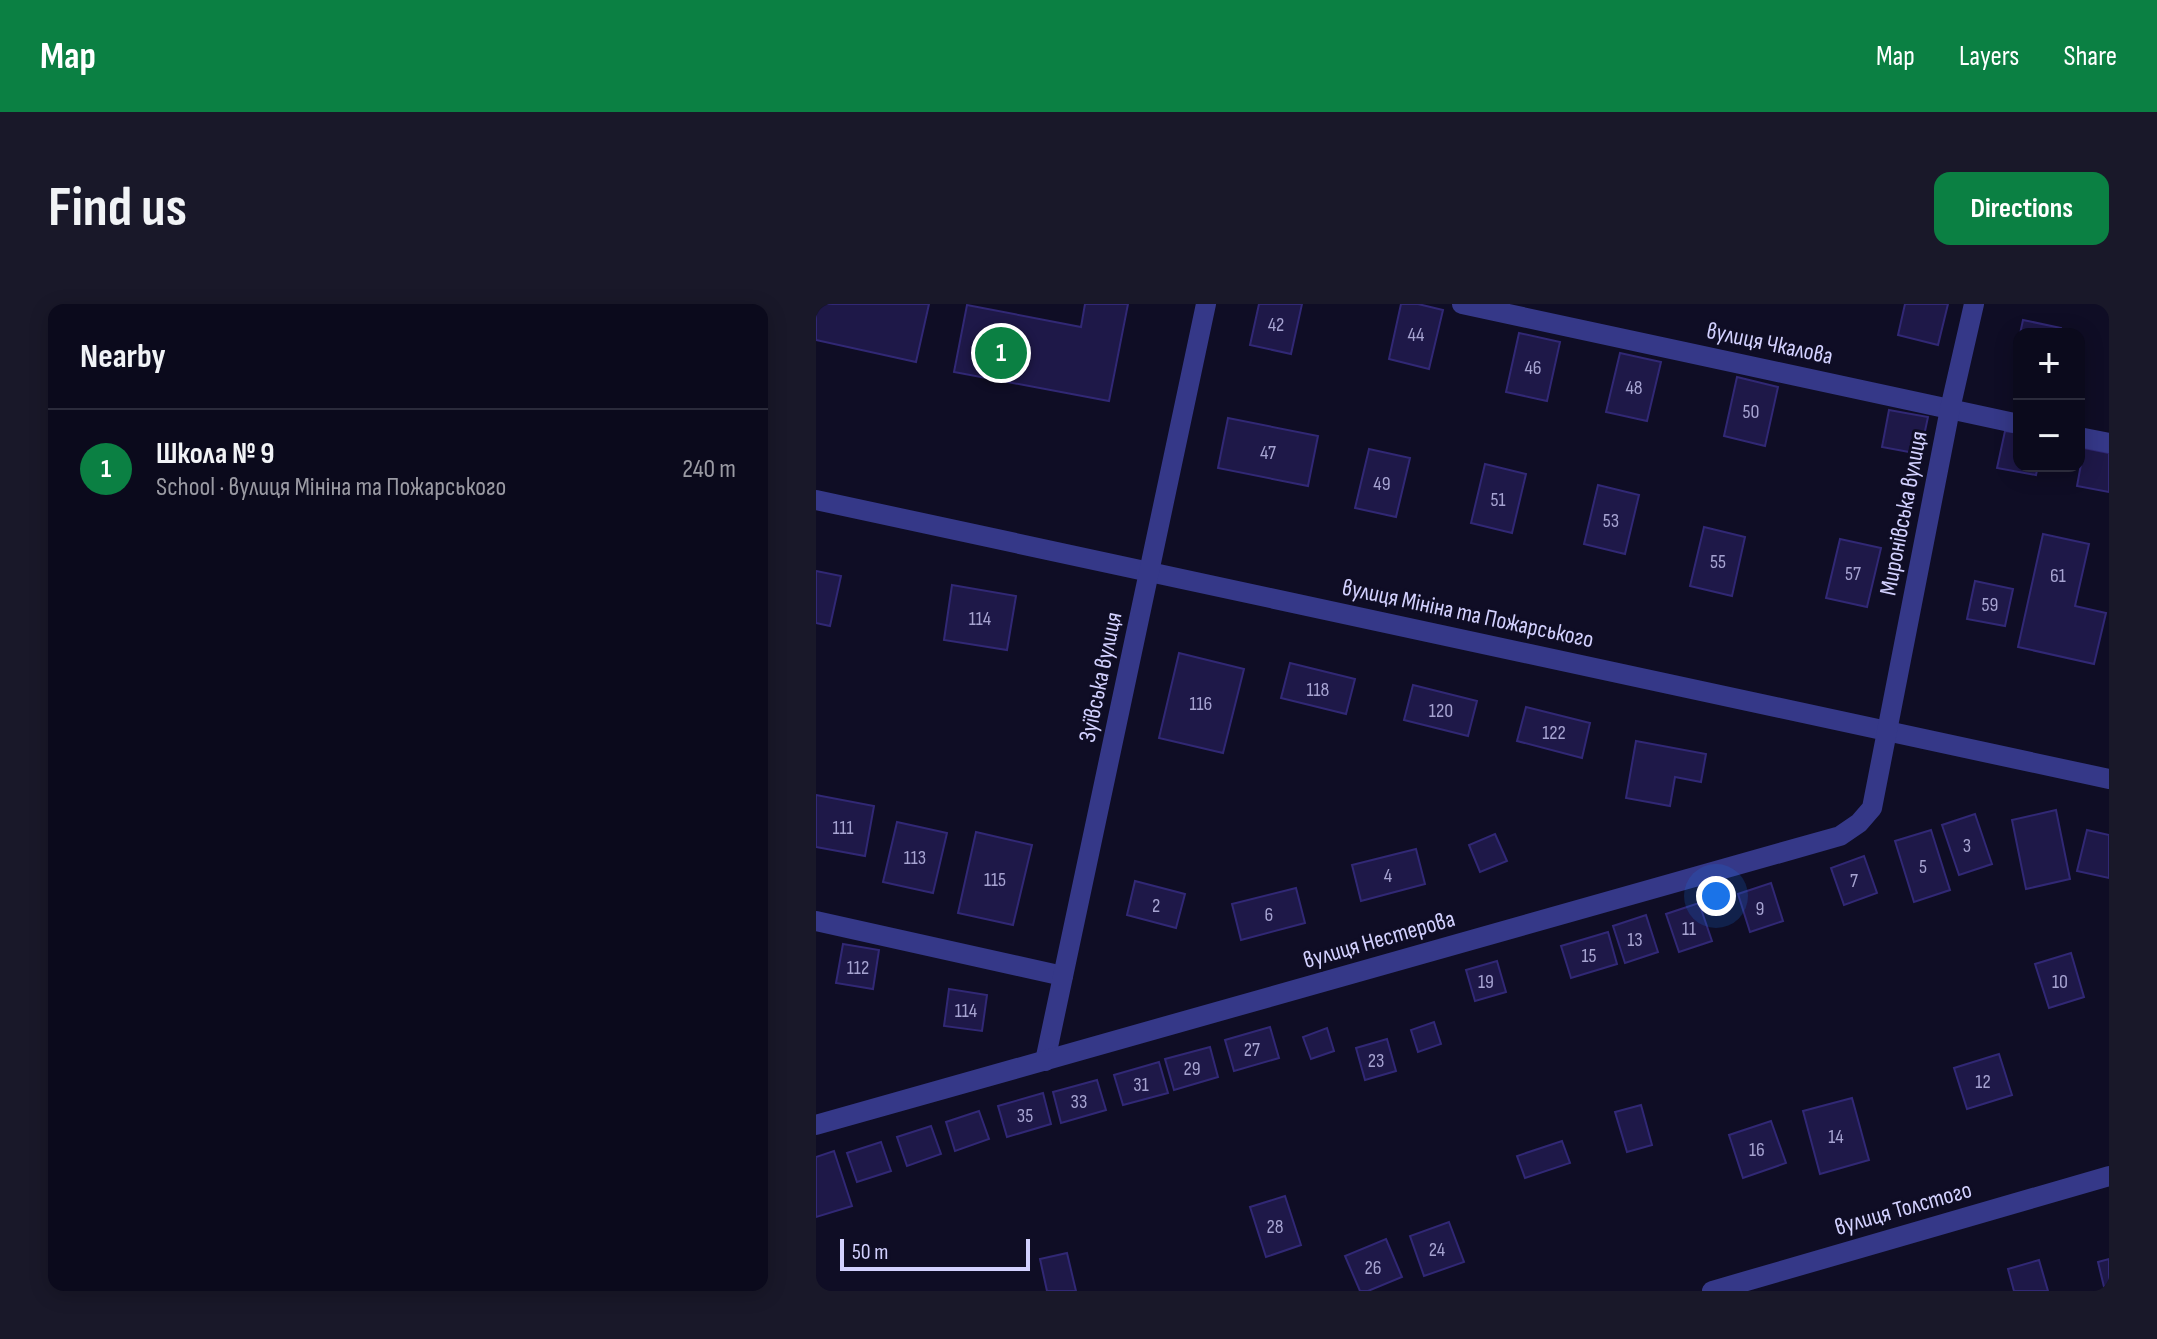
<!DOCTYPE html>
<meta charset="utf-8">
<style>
:root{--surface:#0b0a1c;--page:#191829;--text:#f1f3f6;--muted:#9a9aa3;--line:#2b2b3b;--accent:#0b8043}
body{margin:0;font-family:"Sofia Sans Condensed",sans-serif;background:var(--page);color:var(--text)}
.controls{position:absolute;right:24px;top:24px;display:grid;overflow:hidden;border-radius:16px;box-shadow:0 4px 20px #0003}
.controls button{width:72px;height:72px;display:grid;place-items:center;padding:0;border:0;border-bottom:2px solid var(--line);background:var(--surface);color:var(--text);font:40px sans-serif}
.scale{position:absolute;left:24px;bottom:20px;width:190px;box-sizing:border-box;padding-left:8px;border:4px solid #d3d1ff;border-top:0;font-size:22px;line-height:28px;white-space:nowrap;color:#d3d1ff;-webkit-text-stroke:6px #0f0d25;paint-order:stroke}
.you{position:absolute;left:900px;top:592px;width:28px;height:28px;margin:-20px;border:6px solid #fff;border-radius:50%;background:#1a73e8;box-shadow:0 0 0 12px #1a73e833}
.badge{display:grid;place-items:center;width:52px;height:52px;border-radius:50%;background:var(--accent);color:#fff;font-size:26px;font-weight:700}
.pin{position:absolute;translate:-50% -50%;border:4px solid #fff;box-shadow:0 2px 8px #0006}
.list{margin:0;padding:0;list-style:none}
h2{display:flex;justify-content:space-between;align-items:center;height:104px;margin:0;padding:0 32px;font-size:34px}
h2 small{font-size:26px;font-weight:400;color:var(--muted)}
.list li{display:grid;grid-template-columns:52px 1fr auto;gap:24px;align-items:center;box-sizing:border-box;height:120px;padding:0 32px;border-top:2px solid var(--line)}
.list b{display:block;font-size:30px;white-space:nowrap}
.list p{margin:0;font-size:26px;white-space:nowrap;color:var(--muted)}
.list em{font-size:26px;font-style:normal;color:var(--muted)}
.map{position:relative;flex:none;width:1293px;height:987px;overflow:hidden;border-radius:16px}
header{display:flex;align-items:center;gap:48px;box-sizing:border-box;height:112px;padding:0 40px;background:var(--accent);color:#fff}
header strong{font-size:38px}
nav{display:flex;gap:44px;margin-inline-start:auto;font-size:28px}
.intro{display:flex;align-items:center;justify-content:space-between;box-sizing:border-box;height:192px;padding:0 48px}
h1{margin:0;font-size:56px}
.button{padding:20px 36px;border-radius:16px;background:var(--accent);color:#fff;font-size:28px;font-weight:700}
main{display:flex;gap:48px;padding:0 48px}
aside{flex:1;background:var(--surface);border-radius:16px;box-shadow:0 4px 20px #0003}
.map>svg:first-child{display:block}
</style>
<header>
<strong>Map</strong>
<nav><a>Map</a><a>Layers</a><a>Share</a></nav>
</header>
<div class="intro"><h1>Find us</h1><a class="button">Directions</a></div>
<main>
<aside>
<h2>Nearby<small></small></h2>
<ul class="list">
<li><span class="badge">1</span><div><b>Школа № 9</b><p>School · вулиця Мініна та Пожарського</p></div><em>240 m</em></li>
</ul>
</aside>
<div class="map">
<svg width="1293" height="987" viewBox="0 0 1293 987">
<rect width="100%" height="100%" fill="#0f0d25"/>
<!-- building -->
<g fill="#1e1848" stroke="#312875" stroke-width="2">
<path d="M0 0H113L100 58 0 36Z"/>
<path d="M269 0H312L293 97 138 68 151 1 265 23Z"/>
<path d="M443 0H486L475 50 434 41Z"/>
<path d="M585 0H602L627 6 613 65 573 55Z"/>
<path d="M1089 0H1132L1122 41 1082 31Z"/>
<path d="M1207 16 1245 24 1244 30H1204Z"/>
<path d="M703 29 744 38 731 97 690 88Z"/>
<path d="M804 49 845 58 831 117 790 108Z"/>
<path d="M921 73 962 83 949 142 908 132Z"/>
<path d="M1073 106 1112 113 1104 150 1066 143Z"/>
<path d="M412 114 502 132 492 182 402 164Z"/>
<path d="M1189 127 1203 129V162H1222L1220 171 1181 164Z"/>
<path d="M1268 144 1293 149V188L1261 182Z"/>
<path d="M553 145 594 154 580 213 539 204Z"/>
<path d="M669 160 710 170 696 229 655 219Z"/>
<path d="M782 181 823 191 809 250 768 240Z"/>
<path d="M888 223 929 233 916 292 874 282Z"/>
<path d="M1227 230 1273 240 1259 302 1290 309 1278 360 1202 343Z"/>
<path d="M1024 235 1065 244 1051 303 1010 294Z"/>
<path d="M0 267 25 272 14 322 0 319Z"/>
<path d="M1159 277 1197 285 1189 322 1151 315Z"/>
<path d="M136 281 200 292 191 346 128 336Z"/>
<path d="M363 349 428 365 407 449 343 434Z"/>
<path d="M474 359 539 375 530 410 465 394Z"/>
<path d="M597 381 661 397 652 432 588 416Z"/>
<path d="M710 403 774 419 766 454 701 437Z"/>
<path d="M820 437 890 450 885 478 859 473 854 502 810 494Z"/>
<path d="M0 491 58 502 49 552 0 543Z"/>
<path d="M1240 506 1254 575 1210 585 1196 516Z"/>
<path d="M1159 510 1176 560 1143 571 1126 521Z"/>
<path d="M81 518 131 529 117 589 67 578Z"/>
<path d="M1115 526 1134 586 1098 598 1079 537Z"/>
<path d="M1271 526 1293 531V574L1261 567Z"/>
<path d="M160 528 216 541 197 621 142 609Z"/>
<path d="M679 530 691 557 664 568 653 541Z"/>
<path d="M600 545 609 580 545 597 536 561Z"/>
<path d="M1048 552 1061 589 1028 601 1015 564Z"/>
<path d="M319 577 369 590 360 624 311 611Z"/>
<path d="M955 579 967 617 934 628 922 590Z"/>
<path d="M480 584 489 619 425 636 416 600Z"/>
<path d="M883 599 896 637 863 648 850 610Z"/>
<path d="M830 611 842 648 809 659 797 622Z"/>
<path d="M792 628 801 660 755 674 745 642Z"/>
<path d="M27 640 63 646 57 685 20 679Z"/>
<path d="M1255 649 1268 693 1233 704 1219 660Z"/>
<path d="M681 657 690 688 659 697 650 666Z"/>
<path d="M133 685 171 691 166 727 128 722Z"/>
<path d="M618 718 625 740 602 748 595 726Z"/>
<path d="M454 723 463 754 418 767 409 736Z"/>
<path d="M511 724 518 747 495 755 487 733Z"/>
<path d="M571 735 580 767 549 776 540 744Z"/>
<path d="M394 743 402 773 358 786 349 755Z"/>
<path d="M1183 750 1196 791 1151 805 1138 764Z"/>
<path d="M343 758 352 789 307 801 298 771Z"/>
<path d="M281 776 290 806 245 819 237 788Z"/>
<path d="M227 789 235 820 191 833 182 802Z"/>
<path d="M1036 794 1053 856 1004 870 987 807Z"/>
<path d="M825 801 836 841 811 848 799 808Z"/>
<path d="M163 807 173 835 139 847 130 818Z"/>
<path d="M955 817 970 859 927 874 913 831Z"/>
<path d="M115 822 125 850 91 862 81 833Z"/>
<path d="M746 837 754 859 709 874 701 852Z"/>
<path d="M65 838 75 867 41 878 31 849Z"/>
<path d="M18 847 36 902 0 913V853Z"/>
<path d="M469 892 485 941 450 953 434 903Z"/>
<path d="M633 918 648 958 608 972 594 932Z"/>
<path d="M570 935 586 973 552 987H544L529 952Z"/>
<path d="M251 949 260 987H231L224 955Z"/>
<path d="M1293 955V987H1289L1282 958Z"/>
<path d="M1223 956 1232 987H1198L1192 965Z"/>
</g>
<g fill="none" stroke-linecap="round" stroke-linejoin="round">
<!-- minor -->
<g stroke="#353888" stroke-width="20">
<path d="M646 0 1203 120"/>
<path d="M1263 133 1293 139"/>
<path d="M0 196 1293 475"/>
<path d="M0 617 247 672"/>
<path d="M229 757 390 0"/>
<path d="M0 821 1024 532 1043 519 1056 504 1134 105 1158 0"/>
<path d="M896 987 1293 872"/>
</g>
</g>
<g text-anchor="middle" stroke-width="6" stroke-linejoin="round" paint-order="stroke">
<!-- number labels -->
<g font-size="20" fill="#a6a3d1">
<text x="460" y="27">42</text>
<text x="600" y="37">44</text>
<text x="717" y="70">46</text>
<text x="818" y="90">48</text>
<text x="935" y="114">50</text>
<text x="452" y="155">47</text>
<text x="566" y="186">49</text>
<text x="682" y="202">51</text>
<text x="795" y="223">53</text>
<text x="902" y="264">55</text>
<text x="1037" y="276">57</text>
<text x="1242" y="278">61</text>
<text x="1174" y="307">59</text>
<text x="164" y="321">114</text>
<text x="502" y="392">118</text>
<text x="385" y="406">116</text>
<text x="625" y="413">120</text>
<text x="738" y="435">122</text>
<text x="27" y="530">111</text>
<text x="1151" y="548">3</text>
<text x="99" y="560">113</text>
<text x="1107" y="569">5</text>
<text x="572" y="578">4</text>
<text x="179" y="582">115</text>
<text x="1038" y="583">7</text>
<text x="340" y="608">2</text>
<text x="944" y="611">9</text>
<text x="453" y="617">6</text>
<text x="873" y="631">11</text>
<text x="819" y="642">13</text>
<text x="773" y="658">15</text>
<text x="42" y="670">112</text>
<text x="670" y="684">19</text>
<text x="1244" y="684">10</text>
<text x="150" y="713">114</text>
<text x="436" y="752">27</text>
<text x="560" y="763">23</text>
<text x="376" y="771">29</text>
<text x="1167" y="784">12</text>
<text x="325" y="787">31</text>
<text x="263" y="804">33</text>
<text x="209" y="818">35</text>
<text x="1020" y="839">14</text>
<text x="941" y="852">16</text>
<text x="459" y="929">28</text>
<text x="621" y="952">24</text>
<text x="557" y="970">26</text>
</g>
<!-- street labels -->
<g font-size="24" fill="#d3d1ff" stroke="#0f0d25">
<text transform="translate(954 39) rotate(12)" y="8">вулиця Чкалова</text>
<text transform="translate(1087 209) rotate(-79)" y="8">Миронівська вулиця</text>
<text transform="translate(652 309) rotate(12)" y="8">вулиця Мініна та Пожарського</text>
<text transform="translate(284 373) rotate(-78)" y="8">Зуївська вулиця</text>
<text transform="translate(563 635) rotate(-16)" y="8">вулиця Нестерова</text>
<text transform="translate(1087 904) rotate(-16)" y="8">вулиця Толстого</text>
</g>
</g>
</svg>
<div class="controls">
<button>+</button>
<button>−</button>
</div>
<div class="scale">50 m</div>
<div class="you"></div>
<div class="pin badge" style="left:185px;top:49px">1</div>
</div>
</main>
